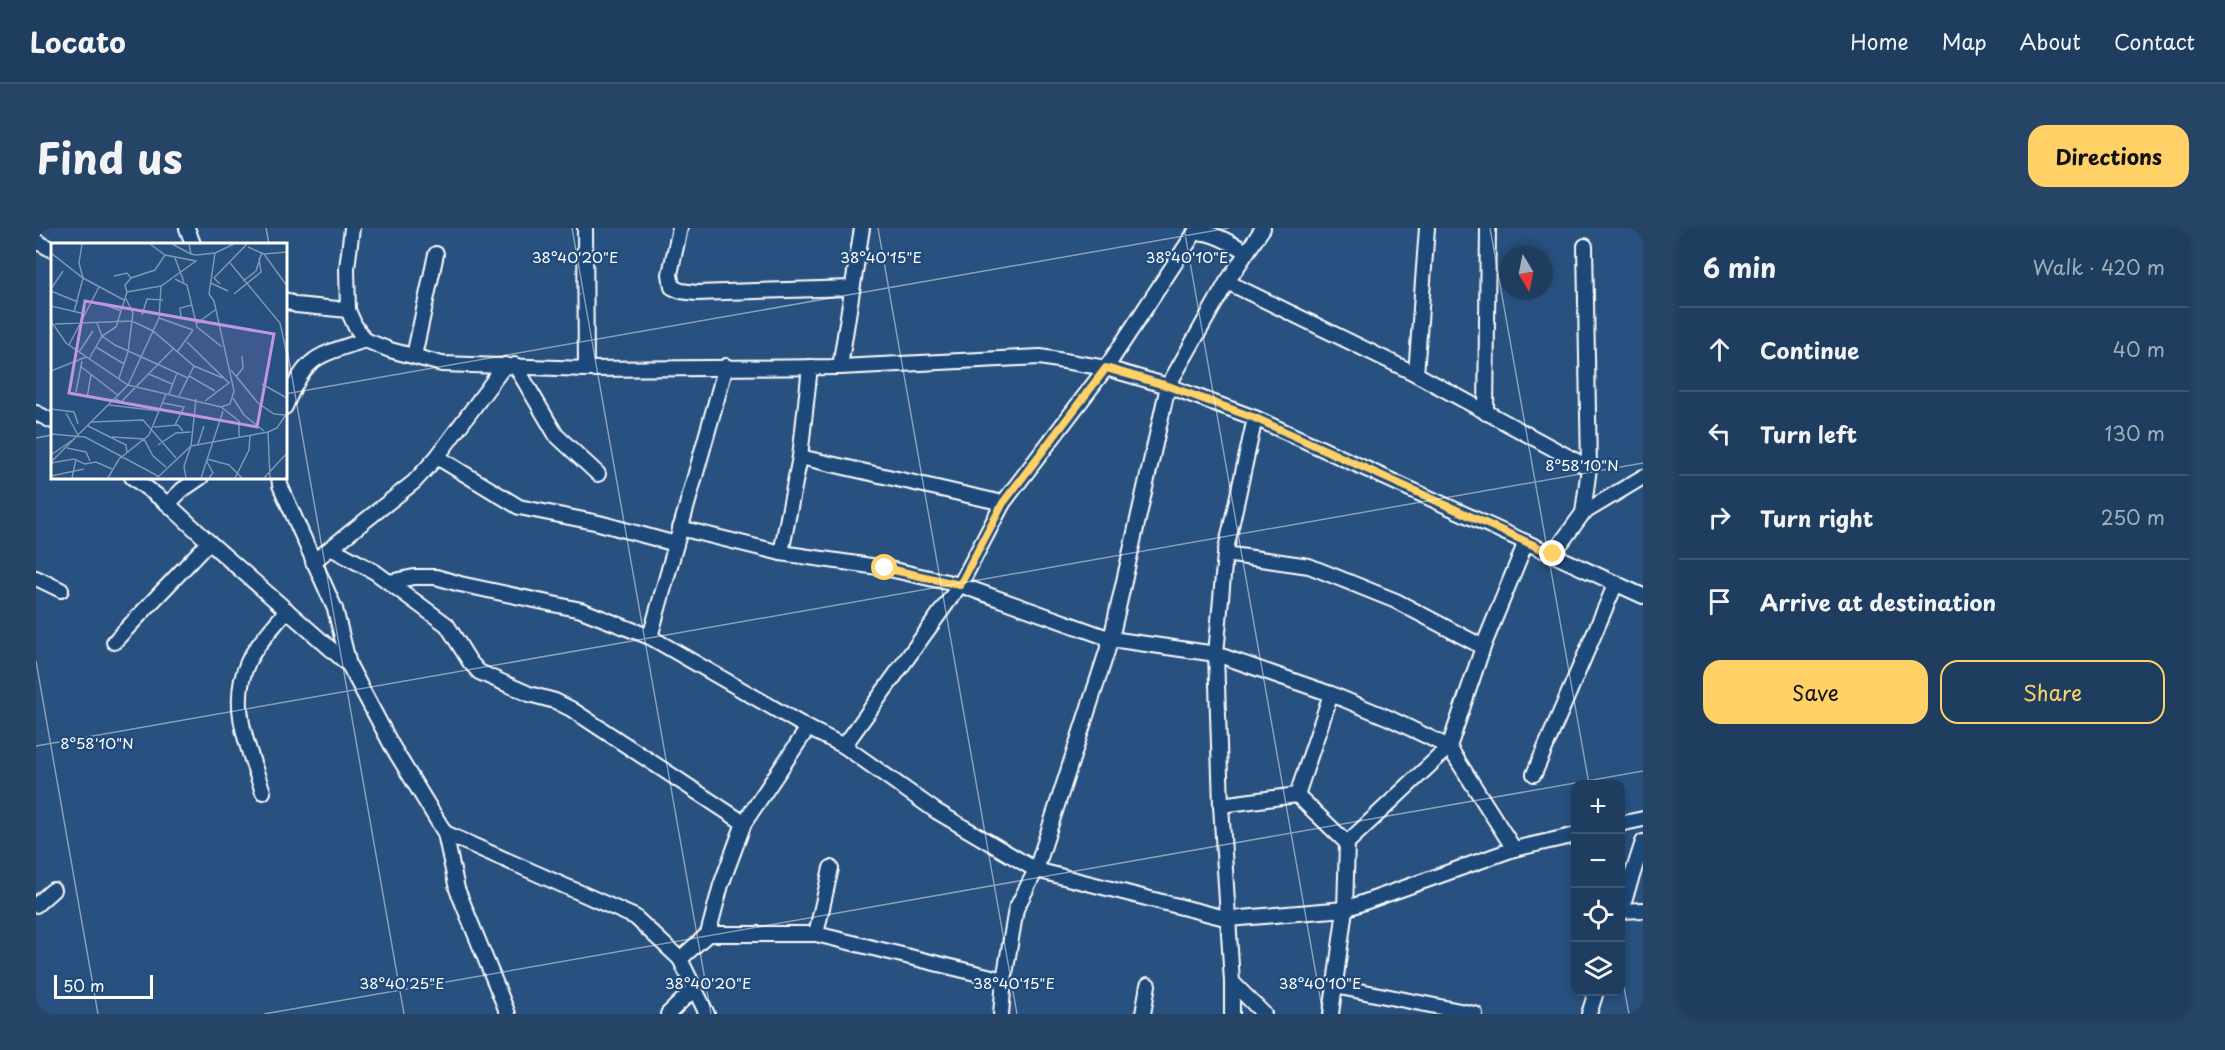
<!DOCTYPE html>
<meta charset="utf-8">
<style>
:root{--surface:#1e3d5f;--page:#264465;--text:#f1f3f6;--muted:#a1aebd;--line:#3c5674;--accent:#ffd166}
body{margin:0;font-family:"Playpen Sans",sans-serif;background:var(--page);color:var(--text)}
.controls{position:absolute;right:18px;bottom:18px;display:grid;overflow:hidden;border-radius:12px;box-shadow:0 3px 9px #0003}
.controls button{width:54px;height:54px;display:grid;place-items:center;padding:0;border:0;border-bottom:2px solid var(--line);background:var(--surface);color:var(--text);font:30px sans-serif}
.compass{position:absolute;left:1463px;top:18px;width:54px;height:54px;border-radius:50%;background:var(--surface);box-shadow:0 3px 9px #0003;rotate:170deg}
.scale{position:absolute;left:18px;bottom:15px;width:99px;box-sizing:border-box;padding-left:6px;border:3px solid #fff;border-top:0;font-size:16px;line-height:21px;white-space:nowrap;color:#fff;-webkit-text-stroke:4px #1f4a7a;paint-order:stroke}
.stop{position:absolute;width:18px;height:18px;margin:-14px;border:4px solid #ffd166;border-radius:50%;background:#fff}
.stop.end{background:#ffd166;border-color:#fff;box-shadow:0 2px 6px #0008}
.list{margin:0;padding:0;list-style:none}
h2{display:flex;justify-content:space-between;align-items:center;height:78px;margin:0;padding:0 24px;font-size:26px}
h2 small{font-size:20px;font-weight:400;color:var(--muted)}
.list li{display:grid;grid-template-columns:39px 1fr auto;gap:18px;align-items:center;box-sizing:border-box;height:84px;padding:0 24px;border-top:2px solid var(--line)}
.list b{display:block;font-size:22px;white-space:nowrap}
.list em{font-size:20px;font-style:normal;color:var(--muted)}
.actions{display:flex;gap:12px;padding:18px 24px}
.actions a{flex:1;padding:14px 0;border:2px solid var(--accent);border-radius:18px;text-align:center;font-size:21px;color:var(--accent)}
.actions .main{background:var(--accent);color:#111}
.icon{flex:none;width:33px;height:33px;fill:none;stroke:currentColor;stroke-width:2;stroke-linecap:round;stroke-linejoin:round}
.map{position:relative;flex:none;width:1607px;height:786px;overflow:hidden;border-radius:18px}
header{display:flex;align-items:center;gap:36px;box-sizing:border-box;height:84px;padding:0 30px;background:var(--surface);border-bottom:2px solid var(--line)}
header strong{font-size:28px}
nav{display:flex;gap:33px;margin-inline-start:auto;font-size:21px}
.intro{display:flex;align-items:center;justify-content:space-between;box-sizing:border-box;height:144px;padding:0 36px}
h1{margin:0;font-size:42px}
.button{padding:15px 27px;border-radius:18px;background:var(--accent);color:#111;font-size:21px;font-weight:700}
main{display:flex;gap:36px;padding:0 36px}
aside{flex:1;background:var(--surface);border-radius:18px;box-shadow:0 3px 9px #0003}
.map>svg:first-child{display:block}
</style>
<header>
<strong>Locato</strong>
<nav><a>Home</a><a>Map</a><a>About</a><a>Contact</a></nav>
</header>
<div class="intro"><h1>Find us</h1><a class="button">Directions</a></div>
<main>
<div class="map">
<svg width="1607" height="786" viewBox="0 0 1607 786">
<rect width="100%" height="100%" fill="#28517f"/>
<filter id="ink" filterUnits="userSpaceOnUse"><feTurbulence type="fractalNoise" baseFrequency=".0167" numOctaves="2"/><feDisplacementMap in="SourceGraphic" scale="12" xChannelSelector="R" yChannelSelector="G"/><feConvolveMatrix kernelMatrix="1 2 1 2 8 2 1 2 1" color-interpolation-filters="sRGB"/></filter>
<g filter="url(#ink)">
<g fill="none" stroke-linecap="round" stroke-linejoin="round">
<defs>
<g id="minor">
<path d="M151 0 157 16"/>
<path d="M316 0 311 40 312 82 319 98 329 112 354 122 406 136 550 141 804 139 1004 129 1070 140 1132 158 1219 190 1607 368"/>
<path d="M549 0 550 141"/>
<path d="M644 0 634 46 636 59 645 63 660 65 816 60"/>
<path d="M0 13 16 22"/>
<path d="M1191 54 1380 146 1553 240"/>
<path d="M249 72 260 77 312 82"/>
<path d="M378 128 400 26"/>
<path d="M479 137 520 207 562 246"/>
<path d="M804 139 826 0"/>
<path d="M1380 146 1391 0"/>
<path d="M249 179C270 127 279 129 329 112"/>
<path d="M0 185 16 193"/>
<path d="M1450 185 1452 0"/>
<path d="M1219 190 1189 326 1180 426 1185 577 1196 754 1228 786"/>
<path d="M401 229 483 279 563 295 640 316"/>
<path d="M764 229 967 275"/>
<path d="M96 249 132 276 173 314 313 437"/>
<path d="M243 249 244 257 299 381 313 437 356 518 409 605 421 661 472 786"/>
<path d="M132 276 146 262 165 249"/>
<path d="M1547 285 1553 240 1549 18"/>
<path d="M644 300 745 325 849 340 924 357 1075 411 1180 426 1295 466 1353 490 1413 519 1478 621"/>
<path d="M295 320 339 344 411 397 434 434 443 444 493 466 519 473 535 481 708 595"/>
<path d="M745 325 764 229 774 139"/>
<path d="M1189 326 1273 338 1360 373 1447 419"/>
<path d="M1517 326 1547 285 1607 249"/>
<path d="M277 334 378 254 401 229 469 137"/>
<path d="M0 350 25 362"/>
<path d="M353 354 378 349H400L424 356 545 382 614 409 772 500 808 518 900 583 1000 642 1193 691 1309 681 1478 621 1540 607"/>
<path d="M614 409 690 138"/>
<path d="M78 414 173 314"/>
<path d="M808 518 924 357 967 275 1070 140 1158 6C1172 0 1197 17 1210 23"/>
<path d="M1498 546 1580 355"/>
<path d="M227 564C213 522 192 477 212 434 219 418 240 396 251 382"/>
<path d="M1261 567 1295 466"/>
<path d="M1261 567 1311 615"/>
<path d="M1185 577 1261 567"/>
<path d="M1584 596 1607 591"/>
<path d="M409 605 599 689 644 731 671 786"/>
<path d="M0 677 17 662"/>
<path d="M1585 683 1607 682"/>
<path d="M1584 685 1607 614"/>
<path d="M672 706H780L968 752"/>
<path d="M780 706 795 640"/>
<path d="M644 731 672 706 685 657 708 595 772 500"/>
<path d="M1196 754V786"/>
<path d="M1299 758 1439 786"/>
<path d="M632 786 659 760"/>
<path d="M965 786 968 752 980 681 1000 642 1075 411 1132 158 1191 54 1227 0"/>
<path d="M1107 786 1112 757"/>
<path d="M1295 786 1309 681 1311 615 1413 519 1447 419 1490 314"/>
<path d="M1553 786 1560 764"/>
</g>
</defs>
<!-- minor casing -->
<use href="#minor" stroke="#fff" stroke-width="18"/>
<!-- minor -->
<use href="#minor" stroke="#1f4a7a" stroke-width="14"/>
</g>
</g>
<g fill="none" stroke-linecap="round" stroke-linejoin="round" filter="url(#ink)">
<!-- route -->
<path stroke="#ffd166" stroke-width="8" d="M849 340 924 357 967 275 1070 140 1132 158 1219 190 1517 326"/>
</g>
<!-- ticks -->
<path fill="none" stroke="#fff" stroke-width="1.5" stroke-opacity="0.45" d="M230 0 233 16M536 0 675 786M842 0 981 786M1148 0 1287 786M1454 0 1553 556M249 109 368 786M249 166 1193 0M0 210 16 207M0 433 62 786M0 518 1607 235M1584 738 1593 786M228 786 1607 543"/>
<!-- overview -->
<g transform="translate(15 15)">
<rect width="236" height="236" fill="#28517f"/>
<path fill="none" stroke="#7e97b2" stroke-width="1.5" d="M121 1 140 11M138 1 140 11 145 12 164 10 183 1M197 4 213 11 236 43M0 10 32 35 73 57M164 10 158 51 163 58 183 148 179 161 170 164M213 11 236 9M124 15 133 39M179 20 229 80 236 112M63 33 76 30 80 35M124 36 136 42 146 84 171 104M192 38 205 28 211 9M160 40 177 48M169 41 163 35 196 1M0 46 12 28M0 48 27 59M76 49 74 42 80 35 104 27 114 12M183 51 210 29 208 15M52 61 70 68M0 63 34 71M23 69 32 35 28 20 31 1M91 72 96 56 112 57M130 74 129 65 141 62M108 75 142 87M0 78 15 100 77 142 170 164 188 178V195M46 80 51 93 64 102 137 135M4 81 81 78 102 88 143 123 172 135M145 81 164 67M136 99 178 140M18 102 48 44M45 104 73 121M28 109 42 88M126 109 142 87M38 116 51 93 65 84 76 49 110 43 145 18 114 12 99 1M29 123 68 153M180 127 207 160 223 171 235 172M0 128 35 114M98 131 121 141M138 133 164 148M185 134 192 125 191 113M68 135 77 109 82 70 74 54M211 141 236 155M25 149 31 118M118 151 126 130M128 153 143 123M36 155 40 132M182 155 193 172 213 188M65 156 70 159 122 106M154 158 179 139M112 160 133 164 124 182M58 162 109 168M0 166 23 169 27 181M15 170 27 192M40 179 92 177 125 215M37 183 75 202 76 210M103 184 127 182 132 188M217 189 219 235M0 191 34 194 107 233M61 194 93 196 102 213 115 224M147 201 153 183M107 202 125 190 140 189M16 205 35 209 39 218M0 212 23 196M156 216 178 222 191 235M155 217 162 230 158 235M0 219 77 142 108 75 110 43M0 220 23 216 34 221 45 219 61 226M0 233 33 226M21 235 25 216M57 235 68 216 98 192 115 151M106 235 140 203 217 189 226 185 236 170M135 235 133 223 140 203 145 156M150 235 172 168M184 235 198 207 199 193M213 235 236 210"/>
<path fill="#bd96df" fill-opacity="0.15" stroke="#bd96df" stroke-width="3" d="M34 58 223 91 206 184 18 150Z"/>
<rect width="236" height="236" fill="none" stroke="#fff" stroke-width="3"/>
</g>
<g font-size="15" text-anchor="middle" fill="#fff" stroke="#1f4a7a" stroke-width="4.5" stroke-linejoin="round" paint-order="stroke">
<text x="539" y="35">38°40'20"E</text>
<text x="845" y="35">38°40'15"E</text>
<text x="1151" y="35">38°40'10"E</text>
<text x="1546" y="243">8°58'10"N</text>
<text x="61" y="521">8°58'10"N</text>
<text x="366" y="761">38°40'25"E</text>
<text x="672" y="761">38°40'20"E</text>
<text x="978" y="761">38°40'15"E</text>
<text x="1284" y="761">38°40'10"E</text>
</g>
</svg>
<div class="controls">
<button>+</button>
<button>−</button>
<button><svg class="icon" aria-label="locate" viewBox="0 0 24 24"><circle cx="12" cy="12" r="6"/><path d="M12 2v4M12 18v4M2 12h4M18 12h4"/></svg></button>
<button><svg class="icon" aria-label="layers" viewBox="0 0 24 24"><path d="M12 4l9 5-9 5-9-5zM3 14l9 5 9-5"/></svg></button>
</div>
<svg class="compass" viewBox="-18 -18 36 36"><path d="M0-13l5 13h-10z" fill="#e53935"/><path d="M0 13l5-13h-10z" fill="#a1aebd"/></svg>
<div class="scale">50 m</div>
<div class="stop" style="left:849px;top:340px"></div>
<div class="stop end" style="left:1517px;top:326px"></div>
</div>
<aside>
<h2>6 min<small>Walk · 420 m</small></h2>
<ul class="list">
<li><svg class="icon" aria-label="ahead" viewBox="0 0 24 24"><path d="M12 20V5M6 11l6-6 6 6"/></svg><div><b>Continue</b></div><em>40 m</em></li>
<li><svg class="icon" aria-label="left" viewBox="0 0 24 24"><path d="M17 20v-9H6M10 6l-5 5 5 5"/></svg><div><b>Turn left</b></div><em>130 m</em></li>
<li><svg class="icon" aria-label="right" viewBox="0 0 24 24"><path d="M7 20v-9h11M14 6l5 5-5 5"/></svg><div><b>Turn right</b></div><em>250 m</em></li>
<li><svg class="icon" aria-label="arrive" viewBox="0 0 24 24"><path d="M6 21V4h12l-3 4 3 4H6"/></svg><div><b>Arrive at destination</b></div></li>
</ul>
<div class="actions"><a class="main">Save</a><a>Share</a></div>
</aside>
</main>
